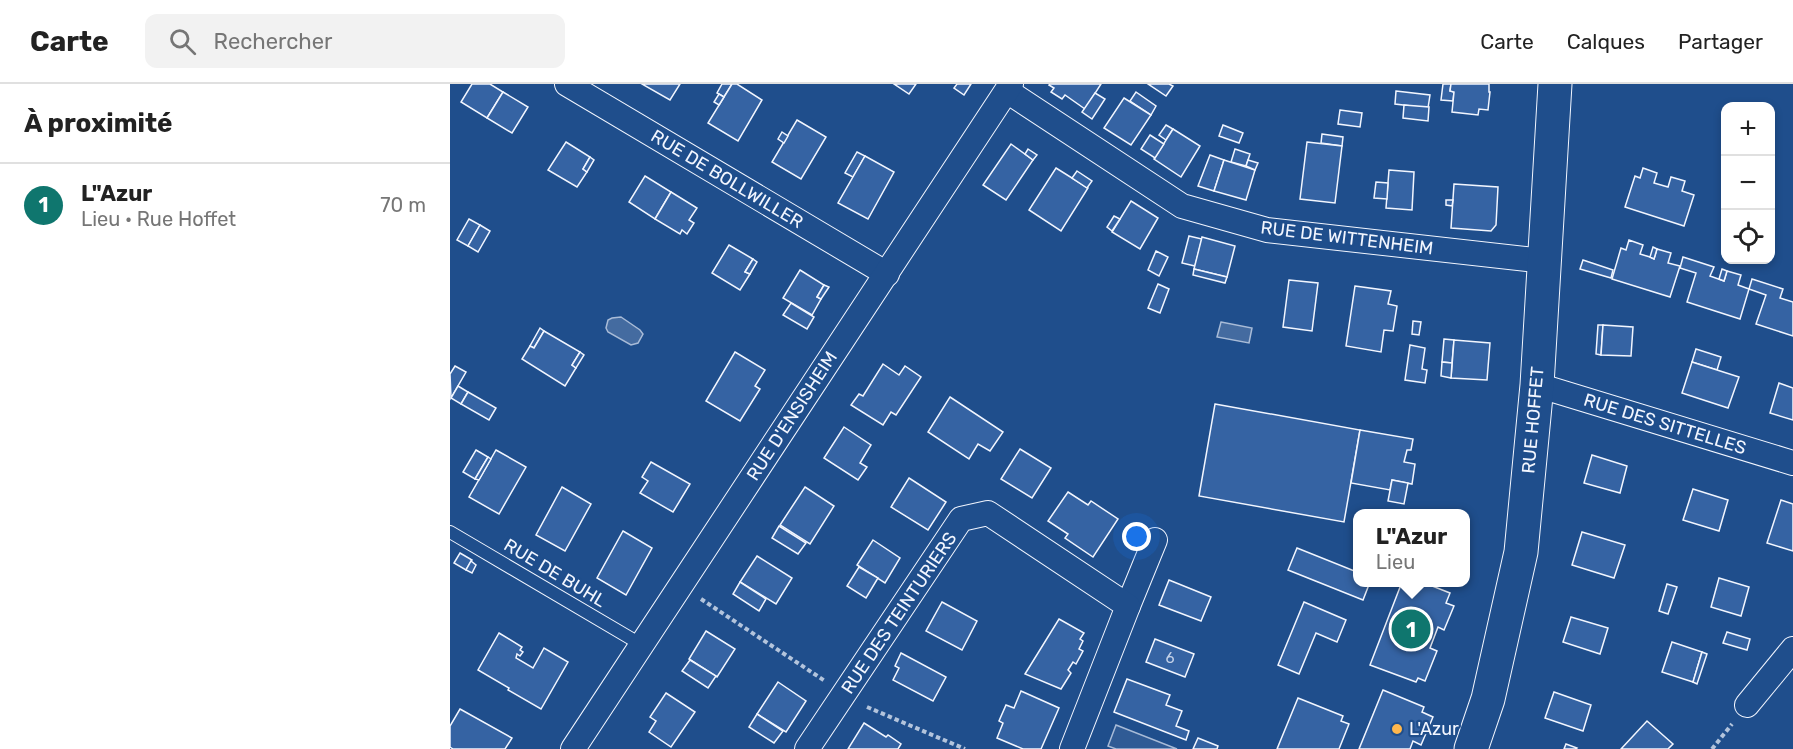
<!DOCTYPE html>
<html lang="fr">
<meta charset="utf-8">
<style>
:root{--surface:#fff;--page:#f2f2f2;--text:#222;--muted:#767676;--line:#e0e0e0;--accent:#0f766e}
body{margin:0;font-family:Rubik,sans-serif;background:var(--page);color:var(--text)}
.controls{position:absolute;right:18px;top:18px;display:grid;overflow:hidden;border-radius:12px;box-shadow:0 3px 9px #0003}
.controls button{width:54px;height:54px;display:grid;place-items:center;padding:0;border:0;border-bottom:2px solid var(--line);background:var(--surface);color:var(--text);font:30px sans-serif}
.you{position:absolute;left:687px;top:453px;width:21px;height:21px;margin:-15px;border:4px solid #fff;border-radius:50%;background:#1a73e8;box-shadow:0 0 0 9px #1a73e833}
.badge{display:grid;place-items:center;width:39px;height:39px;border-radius:50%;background:var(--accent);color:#fff;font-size:20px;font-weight:700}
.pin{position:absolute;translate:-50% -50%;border:3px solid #fff;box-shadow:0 2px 6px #0006}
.popup{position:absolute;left:903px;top:425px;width:117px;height:78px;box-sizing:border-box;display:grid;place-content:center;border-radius:12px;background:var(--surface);filter:drop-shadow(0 2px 4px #0005);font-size:20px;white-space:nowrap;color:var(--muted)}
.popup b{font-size:22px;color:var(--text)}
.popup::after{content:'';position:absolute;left:50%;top:100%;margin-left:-12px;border:12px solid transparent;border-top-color:var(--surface)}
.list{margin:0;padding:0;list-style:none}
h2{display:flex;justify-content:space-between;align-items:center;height:78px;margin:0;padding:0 24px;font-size:26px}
h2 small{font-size:20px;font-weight:400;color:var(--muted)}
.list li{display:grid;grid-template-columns:39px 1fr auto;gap:18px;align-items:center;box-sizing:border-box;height:84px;padding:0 24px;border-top:2px solid var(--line)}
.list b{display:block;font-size:22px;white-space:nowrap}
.list p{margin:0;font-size:20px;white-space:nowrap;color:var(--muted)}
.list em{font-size:20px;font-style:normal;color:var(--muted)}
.icon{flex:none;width:33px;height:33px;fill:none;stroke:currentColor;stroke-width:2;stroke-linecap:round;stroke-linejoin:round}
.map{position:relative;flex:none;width:1343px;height:665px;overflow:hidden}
header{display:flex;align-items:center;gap:36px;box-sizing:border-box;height:84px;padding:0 30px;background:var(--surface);border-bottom:2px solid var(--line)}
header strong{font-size:28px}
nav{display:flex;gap:33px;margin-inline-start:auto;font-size:21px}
.search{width:420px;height:54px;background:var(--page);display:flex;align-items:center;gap:15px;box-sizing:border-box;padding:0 21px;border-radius:12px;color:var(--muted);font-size:22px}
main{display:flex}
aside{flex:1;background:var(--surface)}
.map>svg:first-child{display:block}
</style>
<header>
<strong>Carte</strong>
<div class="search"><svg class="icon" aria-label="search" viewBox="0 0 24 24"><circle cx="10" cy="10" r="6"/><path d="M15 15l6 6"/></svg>Rechercher</div>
<nav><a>Carte</a><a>Calques</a><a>Partager</a></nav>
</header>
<main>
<aside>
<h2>À proximité<small></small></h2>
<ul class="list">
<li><span class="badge">1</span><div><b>L&quot;Azur</b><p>Lieu · Rue Hoffet</p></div><em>70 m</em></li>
</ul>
</aside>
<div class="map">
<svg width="1343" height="665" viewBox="0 0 1343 665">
<rect width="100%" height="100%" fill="#1f4e8c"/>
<!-- built -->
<path fill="#305b95" stroke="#a8bbd7" stroke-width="1.5" d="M666 641 727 665H666L658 662Z"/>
<!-- water -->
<g fill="#446ba0" stroke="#a8bbd7" stroke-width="1.5">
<path d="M171 233 190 246 193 250 188 259 181 261 158 248 156 244 158 236 162 234Z"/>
<path d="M771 238 802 244 799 259 767 253Z"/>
</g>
<!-- building -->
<g fill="#3563a3" stroke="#f2f6ff" stroke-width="1.5">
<path d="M22 0H40L53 8 37 34 11 18Z"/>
<path d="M192 0H230L220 16Z"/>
<path d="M272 0H282L274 13 267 9Z"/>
<path d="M282 0H287L312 16 288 57 258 39Z"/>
<path d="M444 0H466L459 10Z"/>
<path d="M507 0H521L514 11 504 4Z"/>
<path d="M600 0H651L635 25 615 11 612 15 601 8 604 4 599 1Z"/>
<path d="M698 0H719L723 2 716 12Z"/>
<path d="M993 0H1001L1000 7 1004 8 1003 17 991 16Z"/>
<path d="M1001 0H1039V8H1040L1038 26 1029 25 1028 31 1002 28 1004 8 1000 7Z"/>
<path d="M946 7 980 11 978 24 945 20Z"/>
<path d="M53 8 78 23 62 49 37 34Z"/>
<path d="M686 8 706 22 701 31 680 17Z"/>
<path d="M645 9 655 15 642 35 632 28Z"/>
<path d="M269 10 274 13 269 21 264 18Z"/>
<path d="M674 14 701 31 681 61 654 44Z"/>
<path d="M954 21 979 23 978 37 953 34Z"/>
<path d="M890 26 912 29 910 43 888 40Z"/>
<path d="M347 36 376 53 351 95 322 78Z"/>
<path d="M716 41 723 45 716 56 709 51Z"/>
<path d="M773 41 793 49 789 59 769 52Z"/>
<path d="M723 45 750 62 731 93 704 75Z"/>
<path d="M332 48 338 52 334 59 328 55Z"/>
<path d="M872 50 893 53 892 62 871 59Z"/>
<path d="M700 51 714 60 705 74 691 65Z"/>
<path d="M116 58 140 73 133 85 137 88 127 103 98 86Z"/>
<path d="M857 58 892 62 885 119 850 115Z"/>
<path d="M561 60 583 76 556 116 533 101Z"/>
<path d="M578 65 587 71 583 76 575 70Z"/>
<path d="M785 65 800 70 796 82 781 78Z"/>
<path d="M407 68 415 72 403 93 395 89Z"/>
<path d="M760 71 774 76 764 107 748 102Z"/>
<path d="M415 72 444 88 418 135 388 119Z"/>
<path d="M140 73 144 76 137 88 133 85Z"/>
<path d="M774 76 805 86 796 116 764 107Z"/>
<path d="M798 76 808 79 805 86 796 82Z"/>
<path d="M606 84 638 104 611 147 579 126Z"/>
<path d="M1193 84 1207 89 1204 99 1218 103 1221 93 1235 97 1232 107 1244 111 1234 142 1175 123 1185 92 1190 94Z"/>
<path d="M939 86 964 88 962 126 936 124Z"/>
<path d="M627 87 642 97 637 104 622 94Z"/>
<path d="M195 92 221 108 205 135 179 118Z"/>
<path d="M926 98 938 99 937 115 924 114Z"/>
<path d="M1004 100 1048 103 1046 141 1041 147 1001 144Z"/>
<path d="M221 108 247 124 239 136 244 139 237 150 232 146 230 150 205 135Z"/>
<path d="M996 116H1003L1002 122 996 121Z"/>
<path d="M681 117 708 134 690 165 662 148Z"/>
<path d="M664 132 670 135 662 147 657 143Z"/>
<path d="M19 135 30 141 18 162 7 156Z"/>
<path d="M30 141 40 147 28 168 18 162Z"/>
<path d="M739 152 752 155 745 182 732 179Z"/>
<path d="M752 153 785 162 777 193 744 185Z"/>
<path d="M1179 156 1193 161 1190 170 1200 173 1204 175 1207 165 1221 169 1218 179 1230 182 1220 213 1162 195 1171 164 1176 166Z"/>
<path d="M279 161 303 175 295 188 300 190 290 206 262 189Z"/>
<path d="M1203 163 1207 165 1204 175 1200 173Z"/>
<path d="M706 167 718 173 709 192 698 186Z"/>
<path d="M1233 173 1264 183 1260 192 1274 197 1277 187 1291 191 1288 201 1299 205 1290 235 1237 218 1246 189 1230 184Z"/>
<path d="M303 175 307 178 300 190 295 188Z"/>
<path d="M1133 176 1163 186 1161 194 1130 185Z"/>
<path d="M744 185 777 193 775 199 743 191Z"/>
<path d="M1272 185 1277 187 1274 197 1269 195Z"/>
<path d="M350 186 374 201 367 213 371 215 362 231 333 214Z"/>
<path d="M1302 195 1333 205 1330 214 1343 218V252L1306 240 1316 211 1299 205Z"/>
<path d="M839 196 868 199 862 247 833 243Z"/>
<path d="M708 200 719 205 710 229 698 224Z"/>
<path d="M374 201 379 203 371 215 367 213Z"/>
<path d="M905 202 941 207 938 220 947 222 943 247 934 246 931 268 896 262Z"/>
<path d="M341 219 364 233 357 245 333 231Z"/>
<path d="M963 237 971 238 969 251 962 250Z"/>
<path d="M1148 241H1153L1151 271 1146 270Z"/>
<path d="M1153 241 1183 243 1181 272 1151 271Z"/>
<path d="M90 244 94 247 84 264 80 262Z"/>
<path d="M94 247 130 268 122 281 126 284 115 302 72 275 80 262 84 264Z"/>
<path d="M994 255 1004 256 1002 279 992 278Z"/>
<path d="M1004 256 1040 259 1037 296 1001 294Z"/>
<path d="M960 261 975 264 972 285 977 286 975 299 955 296Z"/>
<path d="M1246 265 1271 273 1267 286 1242 278Z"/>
<path d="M130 268 134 271 126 284 122 281Z"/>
<path d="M285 268 315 286 305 302 310 305 290 337 256 317Z"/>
<path d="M992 278 1002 279 1001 294 991 292Z"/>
<path d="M1242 278 1289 293 1278 324 1232 309Z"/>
<path d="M433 280 449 291 455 282 471 293 446 331 441 328 433 341 401 321 409 310 413 312Z"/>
<path d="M5 282 16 288 1 314 0 290Z"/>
<path d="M1329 299 1343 304V336L1320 329Z"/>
<path d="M8 302 18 308 11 320 1 314Z"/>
<path d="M18 308 46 324 39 336 11 320Z"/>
<path d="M500 313 553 348 540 367 528 360 519 375 478 348Z"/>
<path d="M765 320 910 346 894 438 749 412Z"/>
<path d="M394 343 421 361 410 379 417 383 408 396 374 374Z"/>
<path d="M910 346 963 355 961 366H957L954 378 965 380 962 400 942 396 940 406 901 399Z"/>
<path d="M570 365 601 384 582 414 551 395Z"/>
<path d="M26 366 38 373 25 395 13 388Z"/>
<path d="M46 366 76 383 49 430 19 413Z"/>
<path d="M1142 371 1177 382 1170 409 1134 399Z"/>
<path d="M38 373 41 375 29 396 25 395Z"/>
<path d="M201 378 240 400 223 428 190 409 198 397 192 393Z"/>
<path d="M459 394 496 418 478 446 441 423Z"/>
<path d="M942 396 958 399 954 420 938 417Z"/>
<path d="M112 403 141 420 115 467 86 451Z"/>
<path d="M355 403 384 422 360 460 330 441Z"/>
<path d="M1243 405 1278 416 1269 447 1233 436Z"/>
<path d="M618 408 638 421 641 417 668 435 643 473 615 454 618 450 598 437Z"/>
<path d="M1331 416 1343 420V467L1317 459Z"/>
<path d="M329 442 356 459 348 470 322 454Z"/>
<path d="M173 447 202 464 176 511 147 494Z"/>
<path d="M1132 448 1175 461 1164 494 1122 481Z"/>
<path d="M423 456 450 474 435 499 407 481Z"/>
<path d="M847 464 907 488V498H920L913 516 838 486Z"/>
<path d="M10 469 22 476 16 486 4 479Z"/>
<path d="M307 472 342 494 326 520 290 498Z"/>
<path d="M21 477 26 481 22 489 16 486Z"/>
<path d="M409 483 428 494 416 514 397 502Z"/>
<path d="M1269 494 1299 503 1291 532 1261 523Z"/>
<path d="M719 496 761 513 751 537 709 521Z"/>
<path d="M290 498 316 515 309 527 283 510Z"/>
<path d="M952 498H972L1000 509 996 519 1004 522 994 546 988 543 980 564 987 567 975 597 968 594 966 598 920 581Z"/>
<path d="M1217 500 1227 503 1218 530 1209 527Z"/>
<path d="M492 518 527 537 512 566 476 547Z"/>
<path d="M854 518 896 536 887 558 866 549 849 590 828 581Z"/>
<path d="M1121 533 1158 544 1150 570 1113 558Z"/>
<path d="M609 535 634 549 630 555 633 557 629 565 633 567 626 580 623 578 618 586 621 589 611 605 575 590Z"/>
<path d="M256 547 285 565 267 593 239 575Z"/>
<path d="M1277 548 1300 555 1297 566 1273 559Z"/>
<path d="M49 549 72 563 70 566 73 568 70 572 67 570 66 574 83 584 94 564 118 578 91 625 58 606 59 604 28 586Z"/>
<path d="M705 555 744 570 735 593 696 578Z"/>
<path d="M1222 558 1252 568 1243 598 1212 588Z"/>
<path d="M1252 568 1257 570 1247 600 1243 598Z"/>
<path d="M451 569 496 593 483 617 443 596 449 584 445 582Z"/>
<path d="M240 576 266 592 258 604 232 587Z"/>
<path d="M677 595 720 611 716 621 732 627 726 642 739 647 736 656 664 628Z"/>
<path d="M328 598 356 617 336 648 307 630Z"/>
<path d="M933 606 974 623 972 628 983 633 971 661 963 657 960 665H909Z"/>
<path d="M571 607 609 624 591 665H573L547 654 553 639 549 637 556 621 564 624Z"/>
<path d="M1104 608 1141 621 1133 647 1095 634Z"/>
<path d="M216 609 245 628 221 663 199 648 206 637 200 633Z"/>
<path d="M848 614 893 632 891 637 899 640 889 665H827Z"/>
<path d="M10 625 62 654 55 665H3L0 663V642Z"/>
<path d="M307 630 333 647 324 659 299 643Z"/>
<path d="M1197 637 1223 660 1218 665H1171Z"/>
<path d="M414 639 436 653 438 651 451 660 448 665H398Z"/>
<path d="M748 654 768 662 767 665H743Z"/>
<path d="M1116 660 1127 664 1126 665H1114Z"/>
</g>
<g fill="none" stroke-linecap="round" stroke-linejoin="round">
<defs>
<path id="lane" d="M0 448 192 561"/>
<g id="street">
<path d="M117 0 437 190"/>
<path d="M557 7 732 122 817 146 1094 177"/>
<path d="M1087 301 1343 379"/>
<path d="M678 522 705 456"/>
<path d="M1297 621 1343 565"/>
<path d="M123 665 561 0"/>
<path d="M357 665 511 435 538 429 678 522 622 665"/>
</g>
<path id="secondary" d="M1021 665 1038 615 1071 468 1087 301 1105 0"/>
</defs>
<!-- lane casing -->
<use href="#lane" stroke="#f2f6ff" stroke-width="14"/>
<!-- street casing -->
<use href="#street" stroke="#f2f6ff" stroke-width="26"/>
<!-- secondary casing -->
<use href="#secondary" stroke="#f2f6ff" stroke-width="35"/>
<!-- path -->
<g stroke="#b3c4dc" stroke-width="4" stroke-dasharray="4.5 3" stroke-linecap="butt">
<path d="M251 515 375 597"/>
<path d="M417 623 515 665"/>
<path d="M1262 665 1282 640"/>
</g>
<!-- lane -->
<use href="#lane" stroke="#1f4e8c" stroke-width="12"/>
<!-- street -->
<use href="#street" stroke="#1f4e8c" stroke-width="24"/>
<!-- secondary -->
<use href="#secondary" stroke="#1f4e8c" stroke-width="33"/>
</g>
<!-- markers -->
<circle fill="#ffb74d" stroke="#1f4e8c" stroke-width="2" cx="947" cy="645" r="6"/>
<g text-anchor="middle" stroke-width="4.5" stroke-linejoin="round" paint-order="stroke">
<!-- number labels -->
<g font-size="15" fill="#c3d1e8">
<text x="720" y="579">6</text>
</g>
<!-- street labels -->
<g font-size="18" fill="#f2f6ff" stroke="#1f4e8c">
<text transform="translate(277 95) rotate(31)" y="6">RUE DE BOLLWILLER</text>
<text transform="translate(897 154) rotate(7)" y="6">RUE DE WITTENHEIM</text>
<text transform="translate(342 332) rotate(-57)" y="6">RUE D'ENSISHEIM</text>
<text transform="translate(1083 336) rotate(-85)" y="6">RUE HOFFET</text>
<text transform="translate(1215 340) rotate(17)" y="6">RUE DES SITTELLES</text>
<text transform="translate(105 489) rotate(31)" y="6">RUE DE BUHL</text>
<text transform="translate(449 529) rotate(-56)" y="6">RUE DES TEINTURIERS</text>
</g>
<!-- poi labels -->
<g font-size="18" fill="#f2f6ff" stroke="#1f4e8c" text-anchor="start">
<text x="959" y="651">L'Azur</text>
</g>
</g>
</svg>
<div class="controls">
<button>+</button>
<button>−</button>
<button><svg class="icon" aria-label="locate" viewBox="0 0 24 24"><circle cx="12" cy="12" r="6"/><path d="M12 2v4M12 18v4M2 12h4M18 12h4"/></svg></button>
</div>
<div class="you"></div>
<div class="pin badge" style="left:961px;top:545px">1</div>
<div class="popup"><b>L&quot;Azur</b>Lieu</div>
</div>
</main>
